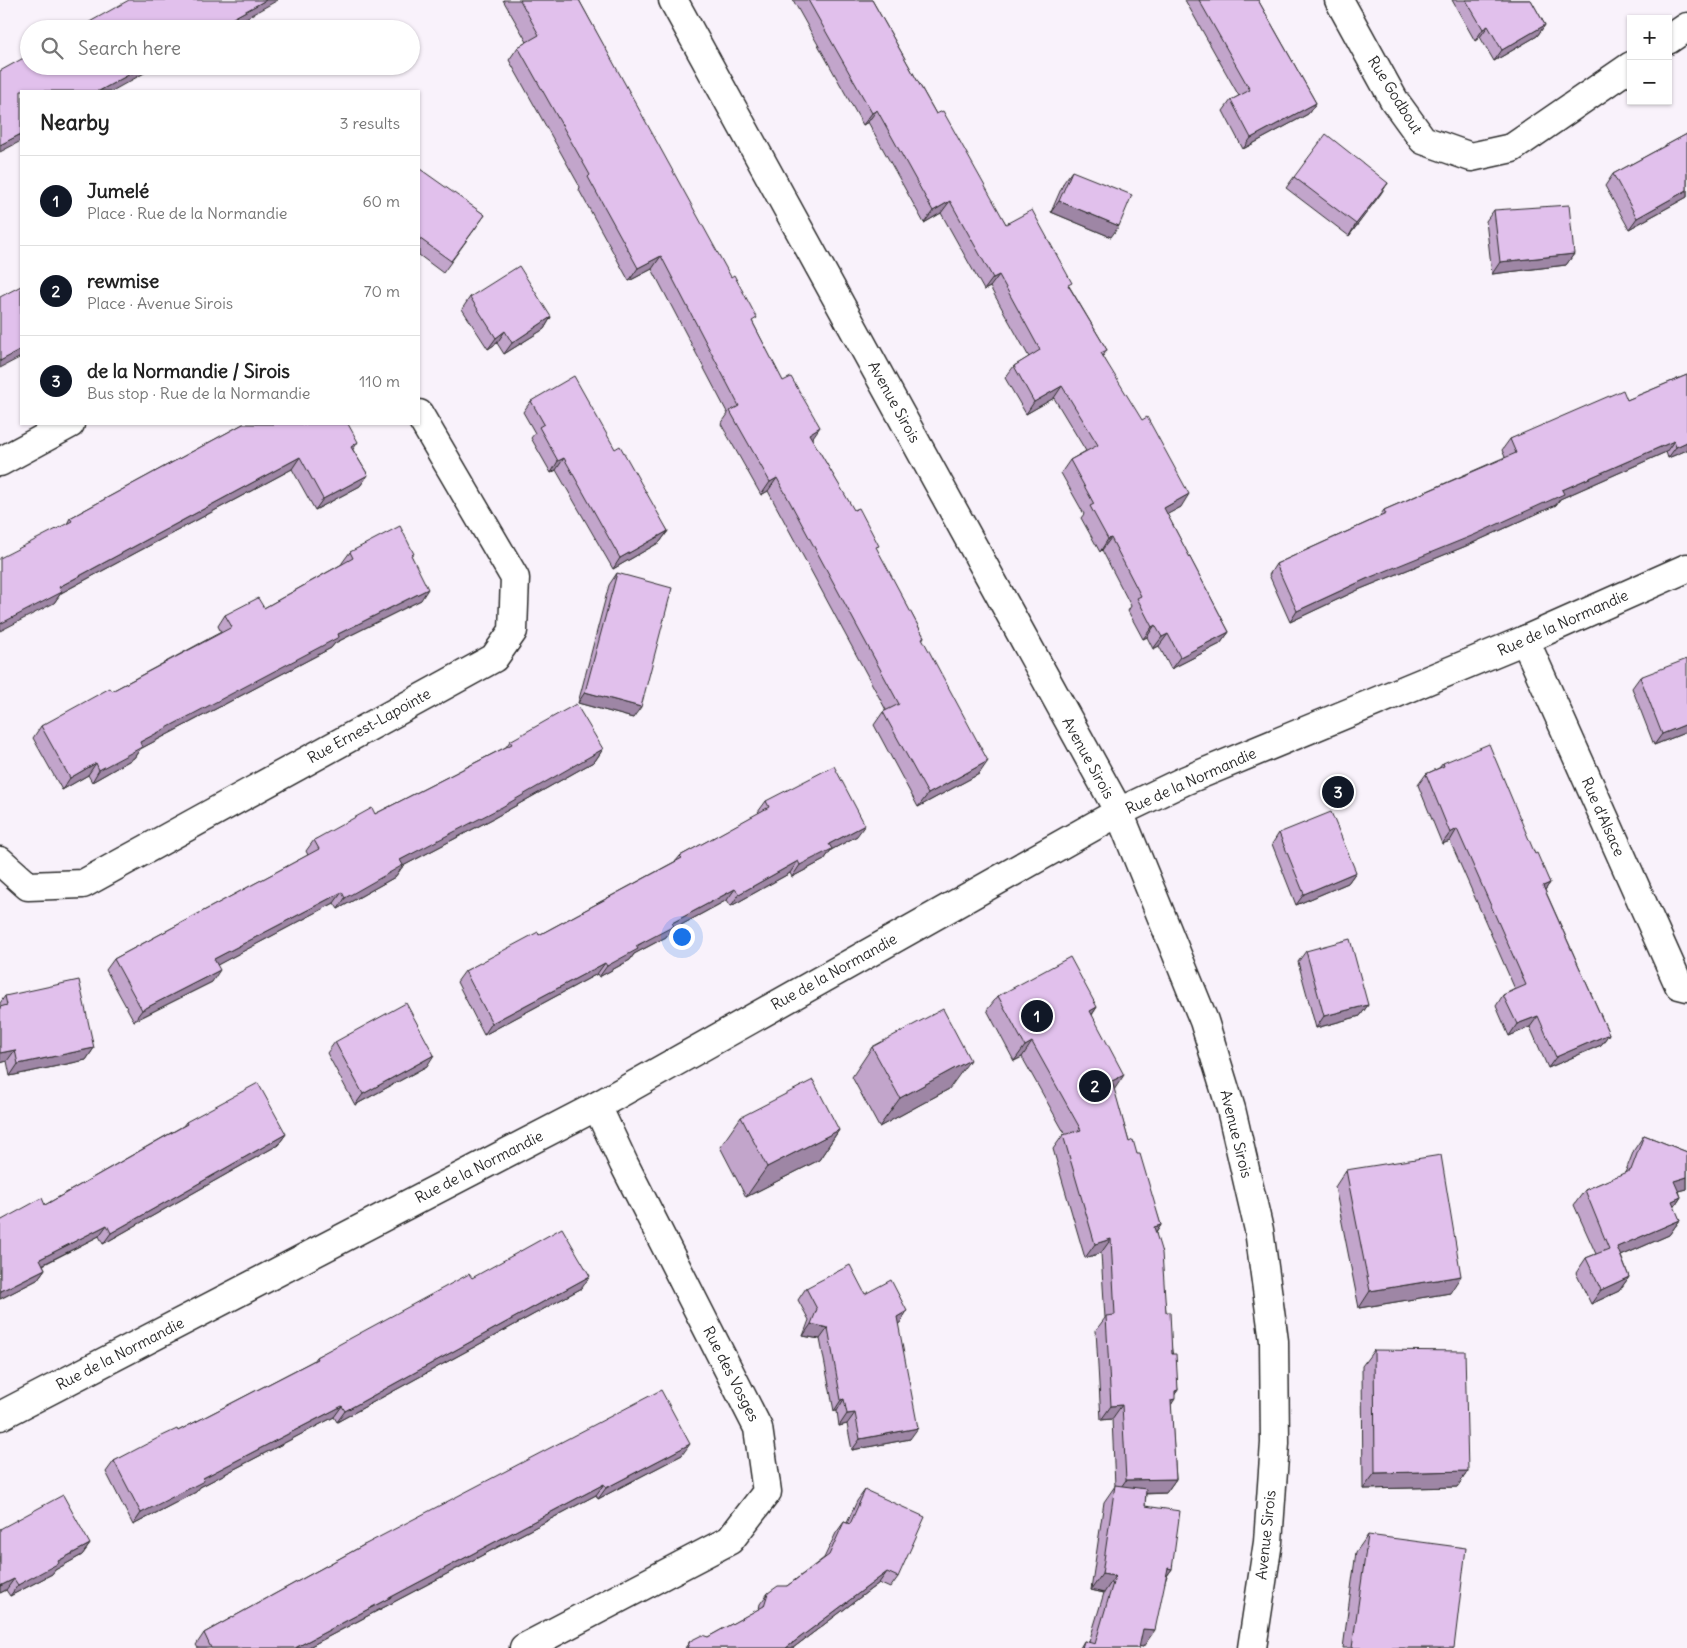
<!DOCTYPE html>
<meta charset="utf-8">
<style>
:root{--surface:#fff;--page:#f6f6f6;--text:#222;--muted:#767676;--line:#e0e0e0;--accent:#111827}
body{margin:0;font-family:Delius,sans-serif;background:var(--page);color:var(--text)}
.controls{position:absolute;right:15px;top:15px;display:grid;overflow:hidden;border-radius:0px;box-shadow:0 1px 4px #0004}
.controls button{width:45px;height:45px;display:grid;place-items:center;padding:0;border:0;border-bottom:1px solid var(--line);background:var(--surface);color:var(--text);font:25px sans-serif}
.you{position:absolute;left:681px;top:936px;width:18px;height:18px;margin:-12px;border:4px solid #fff;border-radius:50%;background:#1a73e8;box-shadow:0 0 0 8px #1a73e833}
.badge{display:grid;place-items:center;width:32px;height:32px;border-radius:50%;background:var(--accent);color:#fff;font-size:16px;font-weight:700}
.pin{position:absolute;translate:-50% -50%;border:2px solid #fff;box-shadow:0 1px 5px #0006}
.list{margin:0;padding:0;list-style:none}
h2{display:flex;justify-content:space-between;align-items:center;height:65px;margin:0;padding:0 20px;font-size:21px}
h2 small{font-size:16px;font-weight:400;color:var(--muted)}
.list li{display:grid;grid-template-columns:32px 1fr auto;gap:15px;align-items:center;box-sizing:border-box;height:90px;padding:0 20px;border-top:1px solid var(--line)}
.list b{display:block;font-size:19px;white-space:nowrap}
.list p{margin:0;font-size:16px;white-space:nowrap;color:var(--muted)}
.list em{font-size:16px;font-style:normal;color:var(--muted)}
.icon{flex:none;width:28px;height:28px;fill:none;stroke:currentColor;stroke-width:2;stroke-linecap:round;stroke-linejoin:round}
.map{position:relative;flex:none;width:1687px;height:1648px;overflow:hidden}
.search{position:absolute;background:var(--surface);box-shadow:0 1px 4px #0004;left:20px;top:20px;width:400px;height:55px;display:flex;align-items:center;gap:12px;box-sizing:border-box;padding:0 18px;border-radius:28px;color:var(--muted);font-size:19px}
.panel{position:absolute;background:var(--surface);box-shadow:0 1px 4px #0004;left:20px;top:90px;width:400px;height:335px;border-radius:0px}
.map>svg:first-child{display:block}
</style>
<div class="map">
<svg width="1687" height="1648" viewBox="0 0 1687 1648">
<rect width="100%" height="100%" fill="#f9f2fb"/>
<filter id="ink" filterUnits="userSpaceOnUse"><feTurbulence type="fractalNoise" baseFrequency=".02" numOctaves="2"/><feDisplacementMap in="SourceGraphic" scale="10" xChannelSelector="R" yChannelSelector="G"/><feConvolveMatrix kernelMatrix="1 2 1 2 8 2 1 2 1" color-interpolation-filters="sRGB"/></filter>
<g filter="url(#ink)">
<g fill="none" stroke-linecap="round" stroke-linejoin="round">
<defs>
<g id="minor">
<path d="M673 0 1119 812 1204 1021 1231 1109 1259 1230 1274 1341 1275 1443 1268 1542 1252 1648"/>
<path d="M1339 0 1394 100 1423 140 1471 157 1512 148 1631 66"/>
<path d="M1668 40 1687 27"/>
<path d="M0 462 70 424"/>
<path d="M1525 640 1679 985 1687 987"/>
<path d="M0 861 28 886 83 884 494 658 513 631 515 578 419 414"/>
<path d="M0 1416 597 1106 1119 812 1184 781 1525 640 1687 568"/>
<path d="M524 1648 730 1540 767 1492 758 1428 624 1164 597 1106"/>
</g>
</defs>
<!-- minor casing -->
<use href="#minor" stroke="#2b2b2b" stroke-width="31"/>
<!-- minor -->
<use href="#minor" stroke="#fff" stroke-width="28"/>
</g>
<!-- wall -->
<g fill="#c2a5cb" stroke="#2b2b2b">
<path d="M503 0H579L753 323 812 439 876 549 924 637 922 640 979 774 918 807 874 725 883 712 886 710 768 491 761 495 721 424 728 414 652 269 629 281 579 190 580 187 509 60 518 47 527 42Z"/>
<path d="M793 0H872L936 114 1006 224 1069 286 1107 350 1103 356 1181 507 1167 514 1229 632 1220 644 1171 669 1159 646 1153 649 1147 637 1143 639 1128 611 1131 606 1102 550 1100 552 1081 518 1084 514 1061 473 1070 460 1086 451 1054 398 1026 414 1005 378 1014 366 1029 357 990 287 984 290 941 213 924 223 868 122 863 125Z"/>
<path d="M1185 0H1258L1316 103 1308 114 1243 149 1223 111 1231 100 1239 96Z"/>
<path d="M1452 0H1531L1545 25 1537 36 1494 61 1480 37 1475 41Z"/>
<path d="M1687 134V197L1629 229 1605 186 1613 174Z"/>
<path d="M419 171 485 215 443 273 419 255Z"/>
<path d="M1072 171 1111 237 1051 212 1064 182Z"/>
<path d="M1294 177 1388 183 1349 236 1286 188Z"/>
<path d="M1494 210 1574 254 1566 265 1492 274 1486 221Z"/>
<path d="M470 297 551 317 544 329 504 354 497 343 488 349 462 309Z"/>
<path d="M1687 375V450L1668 458 1666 452 1560 499 1556 505 1466 546 1358 590 1290 622 1269 575 1276 564 1379 517 1384 510 1505 457 1502 450 1510 439 1627 400Z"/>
<path d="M531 401 615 449 668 531 660 542 613 569 556 470 551 473 531 438 535 433 523 412Z"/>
<path d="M243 424 353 450 368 475 360 486 315 510 292 469 61 593 54 603 67 524 70 518Z"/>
<path d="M350 552 412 557 421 600 335 643 331 648 140 749 134 758 92 782 88 775 62 790 33 738 41 726 112 691 221 632 218 626 225 615 264 608 342 564V563Z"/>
<path d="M617 573 633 718 578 703 609 585Z"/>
<path d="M1640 677 1687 732 1654 745 1632 688Z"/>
<path d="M510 741 603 749 595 761 494 818 403 866 395 877 338 909 334 903 217 965 212 982 134 1021 106 970 114 959 308 855 306 851 314 840 375 814 506 747Z"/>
<path d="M1443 763 1535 854 1550 883 1545 890 1609 1034 1601 1045 1548 1068 1530 1027 1509 1036 1496 1006 1503 995 1515 989 1450 841 1442 844 1418 785 1426 774 1439 768Z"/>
<path d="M766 801 857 836 831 850 824 860 792 877 790 873 731 906 727 900 670 931 666 937 634 954 630 960 599 977 597 974 484 1035 457 982 465 971 539 935 676 861 680 856 759 813 758 812Z"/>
<path d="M1279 833 1356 872 1348 883 1296 905 1272 844Z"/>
<path d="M1306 951 1368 1005 1360 1016 1316 1028 1298 962Z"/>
<path d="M5 996 94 1048 86 1060 10 1076 7 1061 0 1063V1003Z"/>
<path d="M998 996 1097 1007 1092 1015 1129 1142 1137 1154 1161 1225 1156 1233 1166 1312 1178 1390 1175 1394 1171 1406 1176 1479 1166 1493 1146 1494 1145 1506 1172 1569 1167 1576 1143 1647 1139 1646V1648H1080L1084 1641 1089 1642 1104 1593 1091 1590 1104 1502 1115 1486 1112 1419 1101 1420 1096 1330 1105 1318 1101 1253 1085 1258 1053 1149 1063 1135 1065 1134 1022 1057 1014 1061 987 1010Z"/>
<path d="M335 1042 427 1066 355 1105 327 1053Z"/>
<path d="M872 1047 949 1089 879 1127 852 1077Z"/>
<path d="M741 1117 839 1130 819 1160 746 1197 720 1147Z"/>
<path d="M186 1122 286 1134 278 1145 103 1244 99 1236 43 1265 45 1269 37 1280 0 1299V1221L45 1205 183 1126Z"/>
<path d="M1644 1135 1687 1152V1189L1679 1191 1681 1197 1674 1208 1680 1220 1669 1235 1621 1256 1629 1277 1619 1291 1591 1304 1576 1273 1586 1258 1596 1254 1574 1205 1585 1190 1625 1173 1634 1150Z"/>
<path d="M1346 1170 1450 1293 1359 1308 1335 1187Z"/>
<path d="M472 1278 582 1288 337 1422 334 1417 200 1487 196 1492 133 1525 106 1472 114 1461 178 1431 313 1361 316 1357Z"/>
<path d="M806 1288 865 1294 907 1311 898 1323 910 1439 852 1450 847 1424 839 1426 837 1411H834L820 1339 803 1336 809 1320 798 1300Z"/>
<path d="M1374 1350 1468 1471 1457 1487 1363 1489 1362 1366Z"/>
<path d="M682 1455 598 1499 596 1495 307 1648H198L196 1645 204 1633 364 1545Z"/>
<path d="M865 1490 898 1577 890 1588 879 1583 793 1648H685L690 1641 708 1637 759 1609 760 1604 768 1593 787 1586 824 1558 836 1533 844 1522 847 1523 857 1501Z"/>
<path d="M0 1529 90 1544 82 1555 55 1570 52 1574 10 1596 6 1590 0 1593Z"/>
<path d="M1368 1535 1454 1648H1343L1356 1552Z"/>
</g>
<!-- shaded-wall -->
<g fill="#9e86a5" stroke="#2b2b2b">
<path d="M266 0H278L226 29H213Z"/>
<path d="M1545 25 1537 36 1494 61 1502 50Z"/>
<path d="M1488 26 1480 37 1475 41 1483 29Z"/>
<path d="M145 66H157L112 91H99Z"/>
<path d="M1316 103 1308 114 1243 149 1251 138Z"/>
<path d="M877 110 868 122 863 125 872 113Z"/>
<path d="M21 134V141L0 152V145Z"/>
<path d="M1388 183 1380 195 1349 236 1356 224Z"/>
<path d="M1687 190V197L1629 229 1637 218Z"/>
<path d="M950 201 941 213 924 223 933 211Z"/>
<path d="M1059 201 1119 226 1111 237 1051 212Z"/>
<path d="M1574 254 1566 265 1492 274 1500 262Z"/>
<path d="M661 256 652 269 629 281 638 268Z"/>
<path d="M999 275 990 287 984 290 993 278Z"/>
<path d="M551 317 544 329 504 354 512 343Z"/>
<path d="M505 331 497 343 488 349 496 338Z"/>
<path d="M21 349V357L0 368V361Z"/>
<path d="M1062 386 1054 398 1026 414 1034 402Z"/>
<path d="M820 427 811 440 809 434Z"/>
<path d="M1674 441 1666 452 1560 499 1556 505 1466 546 1358 590 1290 622 1297 611 1366 579 1562 490Z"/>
<path d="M358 442 350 454 351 447Z"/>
<path d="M1687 442V450L1668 458 1676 447Z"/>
<path d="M300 457 292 469 61 593 54 603 0 631V624L59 587Z"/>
<path d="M564 458 556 470 551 473 558 461Z"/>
<path d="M368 475 360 486 315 510 323 499Z"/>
<path d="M777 478 768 491 761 495 770 482Z"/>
<path d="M1189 494 1181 507 1155 521 1164 508Z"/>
<path d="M668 531 660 542 613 569 620 558Z"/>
<path d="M1111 538 1102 550 1100 552 1108 539Z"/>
<path d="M428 589 421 600 335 643 331 648 140 749 134 758 92 782 99 770 140 742 338 634Z"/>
<path d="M1155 625 1147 637 1143 639 1152 627Z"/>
<path d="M1229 632 1220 644 1171 669 1180 657Z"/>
<path d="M1168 634 1159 646 1153 649 1162 637Z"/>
<path d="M585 692 641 707 633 718 578 703Z"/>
<path d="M1687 724V732L1654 745 1662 734Z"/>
<path d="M603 749 595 761 494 818 403 866 395 877 338 909 345 898 400 860Z"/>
<path d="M988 761 979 774 918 807 928 794Z"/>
<path d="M96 763 88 775 62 790 70 778Z"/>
<path d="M865 825 857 836 831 850 824 860 792 877 800 865 829 844Z"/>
<path d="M1457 829 1450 841 1442 844 1450 833Z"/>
<path d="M798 861 790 873 731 906 739 894Z"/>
<path d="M1356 872 1348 883 1296 905 1304 894Z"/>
<path d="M1550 883 1542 894 1543 886Z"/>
<path d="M735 889 727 900 670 931 666 937 634 954 630 960 599 977 607 966 672 923Z"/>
<path d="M342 892 334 903 206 971 214 959Z"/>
<path d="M605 963 597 974 484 1035 492 1023Z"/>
<path d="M220 970 212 982 134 1021 142 1010Z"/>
<path d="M1368 1005 1360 1016 1316 1028 1324 1016Z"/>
<path d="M1097 1007 1087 1022 1090 1011Z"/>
<path d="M1538 1016 1530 1027 1509 1036 1517 1024Z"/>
<path d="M1609 1034 1601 1045 1548 1068 1556 1057Z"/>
<path d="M1032 1042 1022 1057 1014 1061 1025 1046Z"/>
<path d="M94 1048 86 1060 10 1076 18 1064Z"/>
<path d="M15 1050 7 1061 0 1063V1053Z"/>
<path d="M434 1055 427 1066 355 1105 363 1094Z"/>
<path d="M970 1060 949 1089 879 1127 900 1098Z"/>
<path d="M1124 1075 1114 1090 1112 1081Z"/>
<path d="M839 1130 819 1160 746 1197 767 1167Z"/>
<path d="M286 1134 278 1145 103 1244 111 1233Z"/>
<path d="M1687 1177V1189L1664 1195 1674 1181Z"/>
<path d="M1681 1197 1671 1212 1672 1201Z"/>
<path d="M1680 1220 1669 1235 1607 1262 1617 1247Z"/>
<path d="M107 1225 99 1236 32 1270 40 1259Z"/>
<path d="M1161 1225 1151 1240 1154 1227Z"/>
<path d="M1111 1239 1101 1253 1085 1258 1095 1244Z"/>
<path d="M45 1269 37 1280 0 1299V1293L1 1291Z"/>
<path d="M590 1276 582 1288 337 1422 345 1411Z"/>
<path d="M1461 1276 1450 1293 1359 1308 1370 1291Z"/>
<path d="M1629 1277 1619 1291 1591 1304 1601 1290Z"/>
<path d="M907 1311 900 1323 889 1328 897 1317Z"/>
<path d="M811 1324 828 1328 820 1339 803 1336Z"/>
<path d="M1178 1390 1171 1400 1175 1399 1165 1414 1160 1415 1175 1391Z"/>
<path d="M844 1399 837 1411H834L841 1400Z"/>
<path d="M1122 1405 1112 1419 1101 1420 1111 1406Z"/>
<path d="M342 1406 334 1417 200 1487 196 1492 133 1525 141 1513 203 1478Z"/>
<path d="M855 1413 847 1424 839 1426 847 1414Z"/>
<path d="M918 1428 910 1439 852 1450 860 1439Z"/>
<path d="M690 1444 682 1455 598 1499 606 1488Z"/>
<path d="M1468 1471 1457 1487 1363 1489 1375 1473Z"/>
<path d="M1176 1479 1166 1493 1116 1494 1126 1480Z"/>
<path d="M604 1484 596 1495 307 1648H295Z"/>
<path d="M90 1544 82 1555 55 1570 52 1574 10 1596 18 1585 58 1561Z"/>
<path d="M1168 1568 1172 1569 1160 1585Z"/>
<path d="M887 1572 879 1583 793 1648H786Z"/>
<path d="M1102 1574 1115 1576 1104 1593 1091 1590Z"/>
<path d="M14 1579 6 1590 0 1593V1586Z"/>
<path d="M1143 1629 1155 1630 1143 1647 1132 1645Z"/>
</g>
<!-- building -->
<g fill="#e1c0ec" stroke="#2b2b2b">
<path d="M129 0H266L213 29H77Z"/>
<path d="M520 0H579L731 277 734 275 757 318 752 321 783 381 791 377 820 427 809 434 854 510 859 508 879 546 876 547 924 637 922 638 988 761 928 794 883 712 899 704 777 478 770 482 730 411 739 406 661 256 638 268 588 177 590 175 518 47 539 35Z"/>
<path d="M808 0H872L936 114 943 111 1006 224 1032 210 1072 283 1068 285 1107 350 1101 353 1142 420 1147 417 1189 494 1164 508 1229 632 1180 657 1168 634 1162 637 1155 625 1152 627 1137 598 1141 596 1111 538 1108 539 1090 506 1094 504 1070 460 1098 445 1062 386 1034 402 1014 366 1040 350 999 275 993 278 950 201 933 211 877 110 872 113Z"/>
<path d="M1199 0H1258L1316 103 1251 138 1231 100 1250 90Z"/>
<path d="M1466 0H1531L1545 25 1502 50 1488 26 1483 29Z"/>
<path d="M29 55V66H145L99 91H21V134L0 145V71Z"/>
<path d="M1326 134 1388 183 1356 224 1294 177Z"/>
<path d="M1687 134V190L1637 218 1613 174Z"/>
<path d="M420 169 485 215 451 261 419 238V171Z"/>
<path d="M1072 171 1132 195 1119 226 1059 201Z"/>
<path d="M1569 205 1574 254 1500 262 1494 210Z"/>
<path d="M519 266 551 317 512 343 505 331 496 338 470 297Z"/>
<path d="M21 286V350L0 361V297Z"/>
<path d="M1687 375V442L1676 447 1674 441 1562 490 1564 494 1474 535 1366 579 1297 611 1276 564 1386 514 1384 510 1516 453 1510 439 1623 390 1627 400Z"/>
<path d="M574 376 615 449 620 446 668 531 620 558 564 458 558 461 539 427 544 424 531 401Z"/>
<path d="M243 424H348L358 442 351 447 368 475 323 499 300 457 59 587 62 592 0 624V558L72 521 70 518Z"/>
<path d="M400 526 414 554 411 555 428 589 338 634 339 637 140 742 142 747 99 770 96 763 70 778 41 726 110 688 112 691 232 627 225 615 258 598 264 608 353 558 350 552Z"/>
<path d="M617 573 672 588 641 707 585 692Z"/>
<path d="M1687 659V724L1662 734 1640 677Z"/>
<path d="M576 704 603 749 502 807 400 860 403 865 345 898 342 892 214 959 220 970 142 1010 114 959 319 849 314 840 372 808 375 814 512 744 510 741Z"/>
<path d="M1489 744 1535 854 1537 853 1550 883 1543 886 1609 1034 1556 1057 1538 1016 1517 1024 1503 995 1526 985 1457 829 1450 833 1426 774 1444 766 1443 763Z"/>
<path d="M834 766 865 825 829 844 832 849 800 865 798 861 739 894 735 889 672 923 674 926 636 946 638 949 607 966 605 963 492 1023 465 971 538 932 539 935 682 858 680 856 769 807 766 801Z"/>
<path d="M1331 812 1356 872 1304 894 1279 833Z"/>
<path d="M1350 939 1368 1005 1324 1016 1306 951Z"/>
<path d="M1070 957 1097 1007 1090 1011 1124 1075 1112 1081 1129 1142 1133 1140 1137 1154H1140L1161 1225 1154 1227 1162 1253 1166 1312H1170L1172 1354H1176L1178 1390 1175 1391V1399L1171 1400 1176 1479 1126 1480 1122 1405 1111 1406 1106 1316 1115 1315 1111 1239 1095 1244 1063 1135 1081 1130 1032 1042 1025 1046 998 996Z"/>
<path d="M79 980 94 1048 18 1064 15 1050 0 1053V1007L7 1005 5 996Z"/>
<path d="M406 1003 434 1055 363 1094 335 1042Z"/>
<path d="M943 1009 970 1060 900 1098 872 1047Z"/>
<path d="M813 1080 839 1130 767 1167 741 1117Z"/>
<path d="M258 1083 286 1134 111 1233 107 1225 40 1259 45 1269 1 1291 0 1289V1221L42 1198 45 1205 187 1124 186 1122Z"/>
<path d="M1644 1135 1687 1152V1177L1674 1181 1681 1197 1672 1201 1680 1220 1617 1247 1629 1277 1601 1290 1586 1258 1609 1249 1585 1190 1631 1170Z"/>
<path d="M1441 1155 1461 1276 1370 1291 1346 1170Z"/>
<path d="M562 1228 590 1276 345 1411 342 1406 203 1478 204 1481 141 1513 114 1461 160 1437 177 1429 178 1431 317 1359 316 1357 469 1274 472 1278Z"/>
<path d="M850 1265 865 1294 891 1280 907 1311 897 1317 918 1428 860 1439 855 1413 847 1414 844 1399 841 1400 828 1328 811 1324 817 1309 806 1288Z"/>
<path d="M1374 1350 1465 1351 1468 1471 1375 1473Z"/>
<path d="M661 1390 690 1444 606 1488 604 1484 295 1648H211L204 1633 364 1545Z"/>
<path d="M1115 1485 1146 1489 1145 1506 1180 1511 1172 1569 1168 1568 1155 1630 1143 1629 1139 1648H1082L1084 1641 1095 1644 1115 1576 1102 1574Z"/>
<path d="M865 1490 925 1517 898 1577 887 1572 786 1648H687L690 1641 702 1635 708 1637 764 1606 768 1593 778 1586H787L829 1555 844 1522 850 1524Z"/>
<path d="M63 1495 90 1544 58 1561 59 1563 18 1585 14 1579 0 1586V1529Z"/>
<path d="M1368 1535 1466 1548 1454 1648H1352Z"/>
</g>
</g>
<g text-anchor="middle" stroke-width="4.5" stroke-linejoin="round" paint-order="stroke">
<!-- street labels -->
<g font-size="15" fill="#2b2b2b" stroke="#fff">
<text transform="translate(1395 95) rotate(58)" y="5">Rue Godbout</text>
<text transform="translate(894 402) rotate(61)" y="5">Avenue Sirois</text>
<text transform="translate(1563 623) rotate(-24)" y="5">Rue de la Normandie</text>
<text transform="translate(369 726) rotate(-29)" y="5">Rue Ernest-Lapointe</text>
<text transform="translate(1088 758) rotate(61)" y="5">Avenue Sirois</text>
<text transform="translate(1191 781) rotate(-24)" y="5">Rue de la Normandie</text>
<text transform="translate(1603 817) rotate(66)" y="5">Rue d'Alsace</text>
<text transform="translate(834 972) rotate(-29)" y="5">Rue de la Normandie</text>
<text transform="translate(1236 1134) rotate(76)" y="5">Avenue Sirois</text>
<text transform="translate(479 1167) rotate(-27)" y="5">Rue de la Normandie</text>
<text transform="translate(120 1354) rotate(-27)" y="5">Rue de la Normandie</text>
<text transform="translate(731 1374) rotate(63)" y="5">Rue des Vosges</text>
<text transform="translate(1266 1535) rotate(-84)" y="5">Avenue Sirois</text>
</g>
</g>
</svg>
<div class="controls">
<button>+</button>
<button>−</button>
</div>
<div class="you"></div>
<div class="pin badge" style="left:1037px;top:1016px">1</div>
<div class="pin badge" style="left:1095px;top:1086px">2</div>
<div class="pin badge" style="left:1338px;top:792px">3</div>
<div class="search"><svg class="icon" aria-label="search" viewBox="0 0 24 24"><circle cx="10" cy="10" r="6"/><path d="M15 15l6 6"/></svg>Search here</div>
<section class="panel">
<h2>Nearby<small>3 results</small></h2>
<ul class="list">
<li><span class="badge">1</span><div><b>Jumelé</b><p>Place · Rue de la Normandie</p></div><em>60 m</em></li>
<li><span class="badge">2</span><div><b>rewmise</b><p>Place · Avenue Sirois</p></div><em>70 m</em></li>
<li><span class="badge">3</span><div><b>de la Normandie / Sirois</b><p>Bus stop · Rue de la Normandie</p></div><em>110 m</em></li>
</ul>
</section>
</div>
